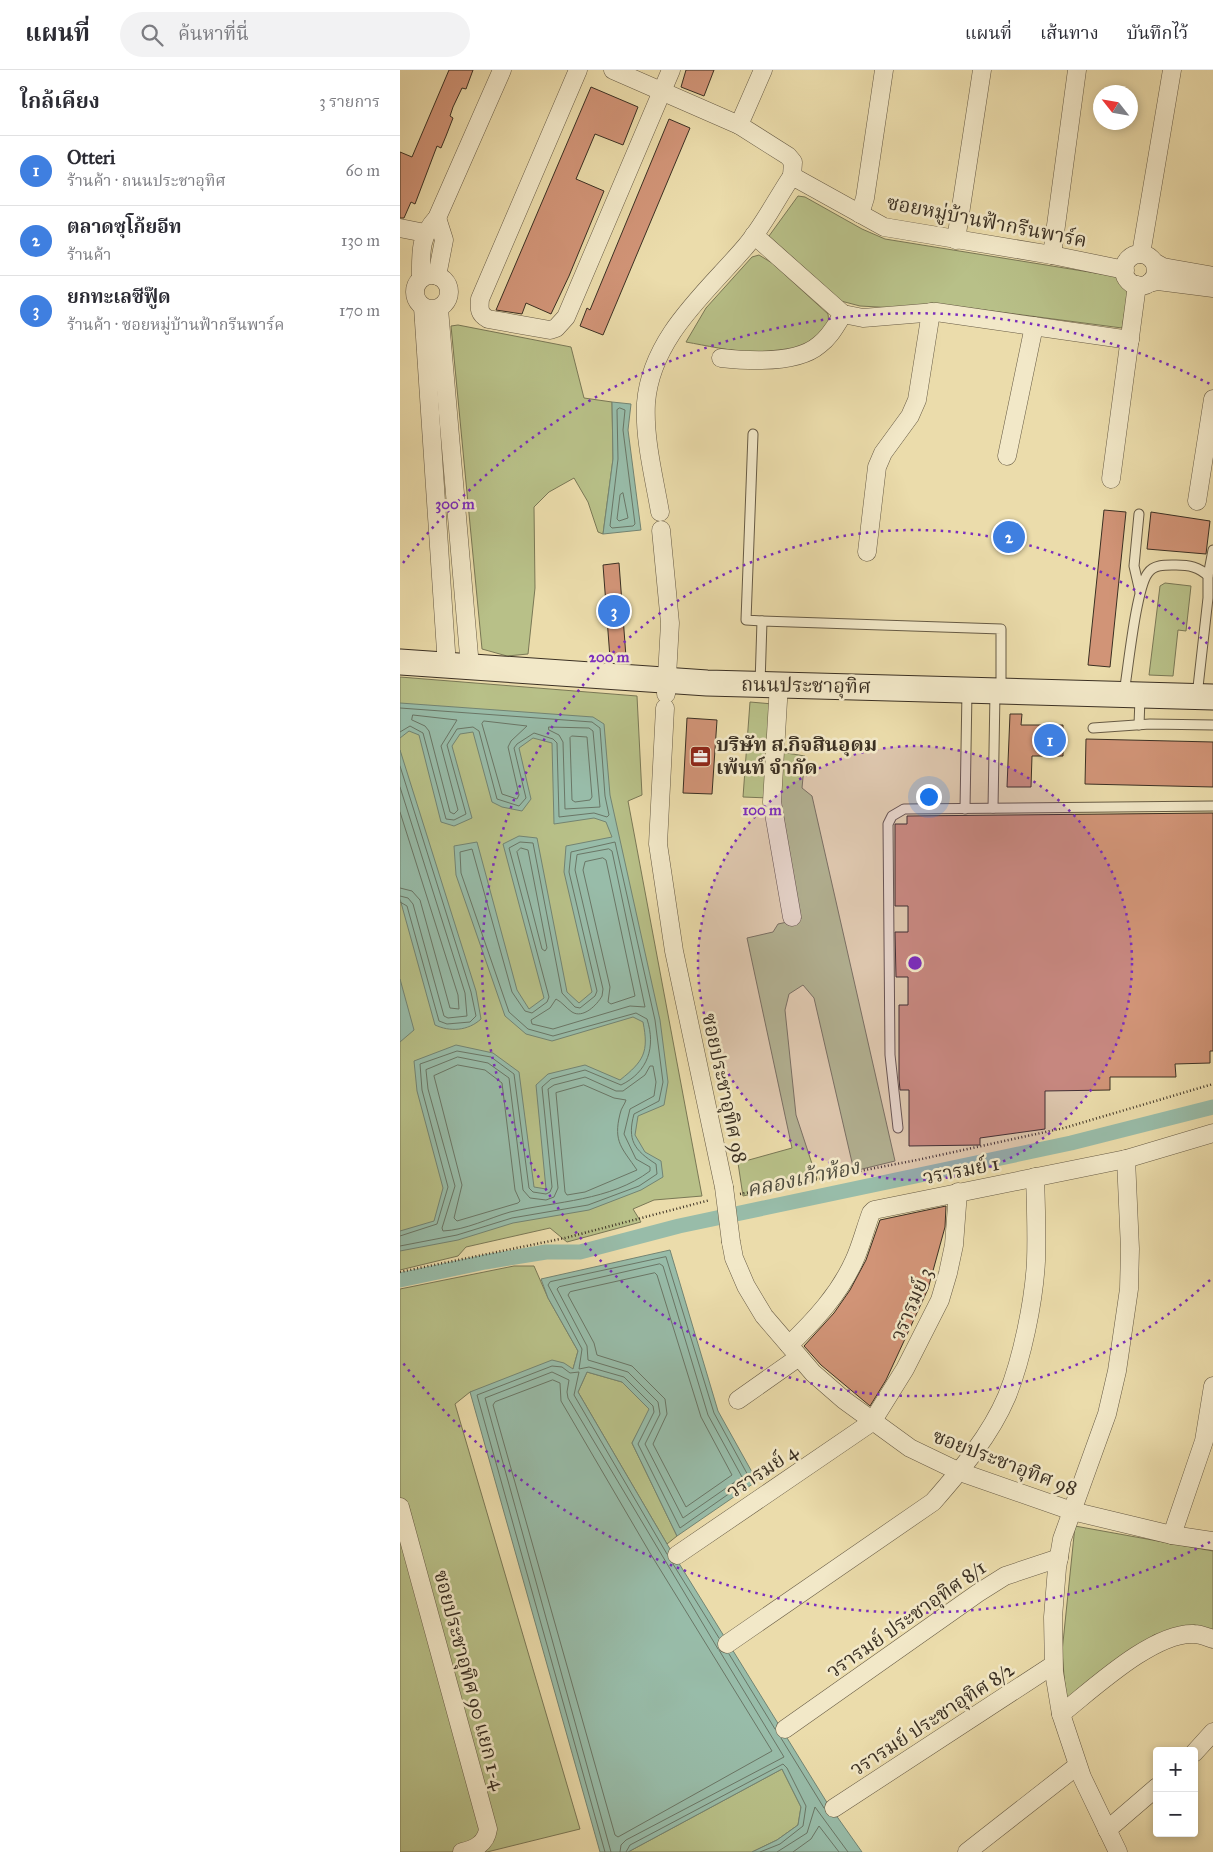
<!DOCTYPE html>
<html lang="th">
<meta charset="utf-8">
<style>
:root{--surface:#fff;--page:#f2f2f3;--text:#2b2b33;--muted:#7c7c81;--line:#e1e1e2;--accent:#8f2418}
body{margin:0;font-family:"IM FELL Great Primer","Noto Serif Thai",serif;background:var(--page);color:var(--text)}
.controls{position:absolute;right:15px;bottom:15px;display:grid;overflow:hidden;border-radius:5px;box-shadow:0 2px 8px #0003}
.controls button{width:45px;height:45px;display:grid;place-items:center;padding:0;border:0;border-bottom:1px solid var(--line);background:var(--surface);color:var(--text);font:25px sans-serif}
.compass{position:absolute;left:693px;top:15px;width:45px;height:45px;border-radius:50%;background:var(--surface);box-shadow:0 2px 8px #0003;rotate:301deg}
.you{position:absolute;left:528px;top:726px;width:18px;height:18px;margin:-12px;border:4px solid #fff;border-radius:50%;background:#1a73e8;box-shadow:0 0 0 8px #1a73e833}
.badge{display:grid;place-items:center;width:32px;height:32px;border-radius:50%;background:var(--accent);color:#fff;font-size:16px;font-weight:700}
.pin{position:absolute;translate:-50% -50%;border:2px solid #fff;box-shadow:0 1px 5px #0006}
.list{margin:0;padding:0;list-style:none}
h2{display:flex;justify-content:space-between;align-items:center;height:65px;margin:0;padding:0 20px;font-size:21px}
h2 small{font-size:16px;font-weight:400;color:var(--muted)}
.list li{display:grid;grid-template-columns:32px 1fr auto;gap:15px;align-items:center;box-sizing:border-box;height:70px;padding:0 20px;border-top:1px solid var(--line)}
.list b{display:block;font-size:19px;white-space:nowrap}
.list p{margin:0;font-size:16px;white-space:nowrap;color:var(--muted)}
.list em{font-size:16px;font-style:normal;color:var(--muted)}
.icon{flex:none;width:28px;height:28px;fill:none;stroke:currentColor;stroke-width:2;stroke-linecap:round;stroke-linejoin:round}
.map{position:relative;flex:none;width:813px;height:1782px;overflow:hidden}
header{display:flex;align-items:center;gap:30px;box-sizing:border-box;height:70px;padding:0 25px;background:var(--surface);border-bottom:1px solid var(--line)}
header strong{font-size:24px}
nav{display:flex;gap:28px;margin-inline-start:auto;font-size:18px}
.search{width:350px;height:45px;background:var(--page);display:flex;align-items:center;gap:12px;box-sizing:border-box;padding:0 18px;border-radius:28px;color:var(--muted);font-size:19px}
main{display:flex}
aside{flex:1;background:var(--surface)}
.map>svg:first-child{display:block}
</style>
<header>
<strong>แผนที่</strong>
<div class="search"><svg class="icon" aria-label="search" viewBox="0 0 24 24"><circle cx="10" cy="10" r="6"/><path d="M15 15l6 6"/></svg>ค้นหาที่นี่</div>
<nav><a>แผนที่</a><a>เส้นทาง</a><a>บันทึกไว้</a></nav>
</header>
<main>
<aside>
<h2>ใกล้เคียง<small>3 รายการ</small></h2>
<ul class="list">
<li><span class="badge" style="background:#3f7fe0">1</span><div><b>Otteri</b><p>ร้านค้า · ถนนประชาอุทิศ</p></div><em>60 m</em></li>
<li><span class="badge" style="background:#3f7fe0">2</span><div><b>ตลาดซุโก้ยอีท</b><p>ร้านค้า</p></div><em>130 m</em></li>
<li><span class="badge" style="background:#3f7fe0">3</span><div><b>ยกทะเลซีฟู๊ด</b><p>ร้านค้า · ซอยหมู่บ้านฟ้ากรีนพาร์ค</p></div><em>170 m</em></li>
</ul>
</aside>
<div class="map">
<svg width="813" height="1782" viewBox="0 0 813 1782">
<rect width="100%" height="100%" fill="#ebdcab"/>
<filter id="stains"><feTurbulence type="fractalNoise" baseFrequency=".004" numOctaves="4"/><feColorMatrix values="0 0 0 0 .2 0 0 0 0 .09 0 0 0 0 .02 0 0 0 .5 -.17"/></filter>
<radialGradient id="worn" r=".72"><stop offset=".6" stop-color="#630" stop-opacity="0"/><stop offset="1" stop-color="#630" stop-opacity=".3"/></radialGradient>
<!-- green -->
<g fill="#b8c088" stroke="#7a7856">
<path d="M398 126 405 127 462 159 485 169 720 207 728 223 722 258 539 234 496 238 460 236 441 231 369 166Z"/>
<path d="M359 185 372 193 428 244C430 255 425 260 417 267 384 294 325 279 286 272L306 238 352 187Z"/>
<path d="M58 255 171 277 184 328 212 332 213 389 203 464 198 462 188 432 174 408 149 422 134 437 135 518 128 584 107 586 82 579 51 256Z"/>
<path d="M765 513 791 516 786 561 778 560 773 606 749 605 760 516Z"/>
<path d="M0 607 237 626 242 725 228 731 302 1126 254 1130 233 1139 241 1152 167 1172 150 1158 66 1177 58 1186 0 1200Z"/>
<path d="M350 632 373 634 369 728 343 727Z"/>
<path d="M380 682 405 686 402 718 412 726 495 1091 454 1101 414 928 403 915 389 924 385 940 396 1045 417 1109 343 1126 338 1093 392 1078 347 868 373 862 378 854 401 849 378 734Z"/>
<path d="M114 1196H134L148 1228 178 1281 173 1299 70 1322 55 1334 180 1759 87 1782H0V1219Z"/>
<path d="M187 1302 222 1312 250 1339 232 1373 277 1466 267 1474 178 1322Z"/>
<path d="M675 1456 813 1481V1564L795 1555 754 1565 666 1629 662 1582Z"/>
<path d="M382 1699 401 1737 398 1755 377 1770 352 1782H228Z"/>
</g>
<!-- water -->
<g fill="#98bca9" stroke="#738473">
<path d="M212 332 231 334 228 360 241 460 203 464 213 389Z"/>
<path d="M0 633 193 647 204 654 210 725 260 950 268 1012 264 1035 238 1046 235 1065 245 1082 261 1091 263 1107 241 1120 189 1140 113 1153 58 1170 0 1181V1161L34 1151 43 1118 17 1021 14 991 56 975 93 983 119 1002 134 1117 146 1119 136 1015 148 1004 185 995 220 1010C244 991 249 982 243 952L233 947 152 971 126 964 105 946 56 805 54 776 77 772 117 920 129 939 144 928 103 774 119 766 137 768 167 922 179 933 192 922 164 802 166 776 212 767 206 752 194 748 154 754 152 673 133 668 119 678 131 729 122 741 102 737 92 732 73 662 60 664 52 676 72 748 54 756 41 752 19 665 9 661 0 668Z"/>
<path d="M0 680 76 921 81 949C68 961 50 962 35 955L0 829Z"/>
<path d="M0 909 14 960 0 972Z"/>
<path d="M270 1180 318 1341 357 1411 277 1466 232 1373 249 1339 222 1312 187 1302 178 1322 267 1474 426 1731 462 1782H352L377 1770 398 1755 401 1737 382 1699 228 1782H200L70 1322 152 1290 164 1293 173 1299 178 1281 148 1228 141 1209Z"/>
</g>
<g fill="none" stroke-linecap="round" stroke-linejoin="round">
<!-- shore -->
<g stroke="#6a7666" stroke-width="1">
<path d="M220 338 225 340 223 360 235 454 233 456 212 458 210 456 218 389 217 340Z"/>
<path d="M223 423 228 448 219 451 217 449 220 425Z"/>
<path d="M0 638 192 652 200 658 205 726 209 745 207 747 194 743 159 747 157 673 153 669 134 663 117 674 114 678 126 728 119 736 97 729 79 661 73 657 57 659 47 675 66 744 54 750 46 749 23 663 10 656 0 662"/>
<path d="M13 645 57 650 41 676 58 740 54 744 50 742 29 661 25 656 12 650Z"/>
<path d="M84 651 127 656 111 671 108 677 119 725 117 729 102 724 82 654Z"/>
<path d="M149 657 189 658 193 661 200 737 165 739 163 672 159 665 149 660Z"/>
<path d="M172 666 187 667 192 727 190 730 175 732 172 730 170 668Z"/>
<path d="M0 696 71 922 76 946 70 952 47 954 39 951 7 836 0 832"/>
<path d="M0 717 65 923 67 946 48 948 44 946 13 834 8 828 0 826"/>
<path d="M0 742 58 925 59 939 50 938 20 830 12 821 0 818"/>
<path d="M121 778 128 780 147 878 145 881 142 879 117 782Z"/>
<path d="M209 779 212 781 245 937 230 936 153 959 132 954 131 950 150 938 156 929C162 932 166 938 172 942 183 949 197 935 202 926L203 919 175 800 177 785Z"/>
<path d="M203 788 206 790 235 926 211 934 208 932 210 917 183 800 185 792Z"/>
<path d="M58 987 88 993 109 1008 123 1120 130 1128 146 1130 154 1127 158 1118 148 1019 154 1015 185 1007 216 1021H223L245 1005 250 996H253L256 1012 254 1026 230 1039 224 1064 236 1089 250 1097V1101C210 1131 157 1131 110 1142 89 1148 66 1160 43 1161L42 1158 55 1116 28 1019 26 1000Z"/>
<path d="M58 995 85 1000 102 1013 115 1120 120 1131 118 1133 57 1151 54 1148 62 1115 34 1006Z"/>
<path d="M184 1015 214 1028 226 1030C225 1034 221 1038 220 1044 213 1072 222 1078 237 1100L185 1122 167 1125 165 1122 156 1023Z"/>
<path d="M0 1166 37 1154 48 1117 22 1020 20 994 57 981 91 987 114 1004 129 1118 133 1122 146 1124 150 1122 152 1117 142 1017 151 1009 185 1000 221 1015C248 1002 256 977 247 949L236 943 153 966 128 959 109 942 61 803 60 782 72 779 112 922 125 941 132 943 147 932 149 927 109 778 120 772 133 773 162 923 175 937 180 938 195 926 197 921 169 802 171 782 215 772 255 950 263 1012 259 1031 234 1044C227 1070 234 1080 256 1094L257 1104 239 1116 188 1135 112 1148 57 1165 0 1176"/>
<path d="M266 1187 314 1343 350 1409 280 1458 238 1374 254 1342 253 1336 224 1307 189 1297 179 1299 182 1279 148 1215 150 1212Z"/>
<path d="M260 1194 263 1196 308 1345 342 1407 283 1448 245 1374 260 1344 258 1332 228 1302 188 1290 187 1276 157 1219 159 1217Z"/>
<path d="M255 1203 257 1205 301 1347 332 1405 286 1437 253 1374 267 1344 265 1329 232 1296 197 1285 194 1273 168 1225 170 1222Z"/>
<path d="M153 1310 160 1313 161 1331 250 1483 372 1681 218 1767 215 1765 93 1335 95 1332Z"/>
<path d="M273 1494 319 1568"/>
<path d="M329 1584 375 1659"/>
<path d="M381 1668 424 1738"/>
<path d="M205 1782 77 1325 152 1296 162 1297 170 1303 179 1302 174 1325 267 1484"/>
<path d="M211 1782 85 1328 152 1302 169 1310 167 1322 168 1328 318 1579"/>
<path d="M220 1782 221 1775 226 1770 384 1687 319 1580"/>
<path d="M226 1782 230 1775 383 1694 387 1698 406 1736 403 1756 380 1774 360 1782"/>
<path d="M377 1782 407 1763 415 1737 448 1782"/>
<path d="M393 1782 411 1769 419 1756 439 1782"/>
</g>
<!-- canal -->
<path stroke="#98bca9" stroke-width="15" d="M0 1210 85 1192 146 1182H180L279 1156 671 1073 813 1037"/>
</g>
<!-- building -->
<g fill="#d19477" stroke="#3b3023">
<path d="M49 0H73L66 19 62 18 53 37 50 46 53 48 46 66 41 78 37 76 15 134 11 132 4 148H0V82L12 87Z"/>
<path d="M286 0H314L304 26 281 17Z"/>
<path d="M191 17 238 37 223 75 195 64 176 109 204 121 169 206 151 244 126 233 122 244 96 240Z"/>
<path d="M269 49 290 58 203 265 180 256 187 238 190 240Z"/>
<path d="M704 440 726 442 710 597 688 595Z"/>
<path d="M751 442 810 451 806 484 747 479Z"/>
<path d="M219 493 226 587 210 588 203 495Z"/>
<path d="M610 644H622L621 655H663V686H632L631 717H607Z"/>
<path d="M287 648 317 650 312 724 283 723Z"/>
<path d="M686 669 813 672V717L685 714Z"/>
<path d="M813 743V981H810V993L775 994 776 1007H710V1020L645 1021V1059L580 1068V1075L509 1076V1020H500L499 1009V935H508V907H496L495 862H508V836H495V754H507V746Z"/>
<path d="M546 1136 545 1157 528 1219 486 1310 470 1336 421 1295 404 1276 434 1243 450 1220 466 1190 480 1150Z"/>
</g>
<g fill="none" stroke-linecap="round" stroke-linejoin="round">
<defs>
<g id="service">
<path d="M353 364 346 550 362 551"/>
<path d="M739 444 734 496 740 522"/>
<path d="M808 506 813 480"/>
<path d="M360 614 362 551 601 559V619"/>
<path d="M724 623C728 600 736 518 748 503 754 494 767 495 776 495 789 495 799 497 808 506V528L797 626"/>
<path d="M739 655 740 628"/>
<path d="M693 658 750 654 813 655"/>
<path d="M593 738 595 623"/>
<path d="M565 739 567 621"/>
<path d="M498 1058 490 985 488 754 492 746 504 739 813 736"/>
</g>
<g id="minor">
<path d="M178 0 80 229C79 239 79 244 88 249L150 260 156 258 166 247 271 0"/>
<path d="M213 0 339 55 388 86 393 92 392 106"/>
<path d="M339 55 363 0"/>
<path d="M460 144 465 128 484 0"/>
<path d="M37 148 44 170 37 206"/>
<path d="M0 158 25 163"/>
<path d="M354 165 443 244 463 248 536 242 730 270"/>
<path d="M556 170 582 0"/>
<path d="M741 184 772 0"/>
<circle cx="740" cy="200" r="16"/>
<path d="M652 185 677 0"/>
<path d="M754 192 763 197 813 206"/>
<circle cx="32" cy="222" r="17"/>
<path d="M21 209C21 184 19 167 37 148L102 0"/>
<path d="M749 213 758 211 813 218"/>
<path d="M23 237 47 596"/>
<path d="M39 239 70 597"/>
<path d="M321 288C349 291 397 294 419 275 430 267 436 255 443 244"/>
<path d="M607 386 634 256"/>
<path d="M711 409 737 215"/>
<path d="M797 431 813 329"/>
<path d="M260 442C254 407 244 369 246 333 251 267 307 222 346 176 364 155 377 128 392 106L484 157 652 185 725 200"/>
<path d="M261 460 270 553 266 624"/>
<path d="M467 482 477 397 483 383 510 346 517 330 531 242"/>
<path d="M379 614 372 732 392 847"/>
<path d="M265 638 258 774 274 881 324 1117"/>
<path d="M331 1172 334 1188 346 1216 364 1246 413 1303 444 1330 510 1378 560 1402 672 1441 772 1465 813 1471"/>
<path d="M389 1275C415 1250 439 1224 454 1191 461 1176 465 1159 471 1143L474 1140 726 1089 813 1063"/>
<path d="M338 1330 399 1287"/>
<path d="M0 1437 88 1759C86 1773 76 1779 62 1782"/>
<path d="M772 1465 804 1371 813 1316"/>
<path d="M277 1485 472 1352 505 1299 540 1230 548 1203 554 1175 558 1122"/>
<path d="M327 1574 533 1432C561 1400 590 1366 607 1326 622 1289 634 1231 636 1191 637 1164 636 1135 635 1107"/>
<path d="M661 1644C693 1619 753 1562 794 1564 800 1564 807 1567 813 1569"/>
<path d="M385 1659 578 1523 605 1506 659 1488"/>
<path d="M794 1683 813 1662"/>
<path d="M434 1738 653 1595"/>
<path d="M707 1760 757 1717"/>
<path d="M567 1782 677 1696"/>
<path d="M718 1782 682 1707 661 1644 654 1602 653 1547 657 1498 662 1469 707 1344 717 1301 729 1219 730 1179 726 1089"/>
</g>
<path id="secondary" d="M0 592 307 613 813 627"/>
</defs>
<!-- service casing -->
<use href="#service" stroke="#675b45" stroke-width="11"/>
<!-- minor casing -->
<use href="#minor" stroke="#675b45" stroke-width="19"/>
<!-- secondary casing -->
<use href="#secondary" stroke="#3b3023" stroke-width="27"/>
<!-- path -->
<g stroke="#3b3023" stroke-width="2.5" stroke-dasharray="1 2.5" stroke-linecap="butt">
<path d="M340 1124 517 1090 664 1058 813 1014"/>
<path d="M0 1202 165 1168 310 1130"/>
</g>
<!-- service -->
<use href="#service" stroke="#f2e8c8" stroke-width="9"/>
<!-- minor -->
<use href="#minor" stroke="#f2e8c8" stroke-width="18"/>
<!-- secondary -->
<use href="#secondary" stroke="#f2e8c8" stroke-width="25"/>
<defs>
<path id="minor-bridge" d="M324 1117 331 1172"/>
</defs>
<!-- minor-bridge casing -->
<use href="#minor-bridge" stroke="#675b45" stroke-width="19" stroke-linecap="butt"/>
<!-- minor-bridge -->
<use href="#minor-bridge" stroke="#f2e8c8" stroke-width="18"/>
</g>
<!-- distance rings -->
<circle cx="515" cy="893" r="217" fill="#7b2cbf" fill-opacity=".12"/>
<g fill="none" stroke="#7b2cbf" stroke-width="2.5" stroke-dasharray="2.5 5">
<circle cx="515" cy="893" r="217"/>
<path d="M810 1210A433 433 0 1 1 810 576"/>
<path d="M810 1472A650 650 0 0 1 3 1293M3 493A650 650 0 0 1 810 314"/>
</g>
<!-- icons -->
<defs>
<symbol id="office-square" viewBox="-11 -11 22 22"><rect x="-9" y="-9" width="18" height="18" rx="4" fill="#8f2418" stroke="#f2e8c8"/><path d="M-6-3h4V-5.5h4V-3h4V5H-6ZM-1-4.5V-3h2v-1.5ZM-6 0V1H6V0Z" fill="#fff"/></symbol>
</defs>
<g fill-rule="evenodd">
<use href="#office-square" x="288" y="674" width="25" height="25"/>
</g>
<g text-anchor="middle" stroke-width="5" stroke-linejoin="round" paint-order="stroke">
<!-- street labels -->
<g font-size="20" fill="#3b3023" stroke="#f2e8c8">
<text transform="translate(587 151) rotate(11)" y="7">ซอยหมู่บ้านฟ้ากรีนพาร์ค</text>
<text transform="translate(406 615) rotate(1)" y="7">ถนนประชาอุทิศ</text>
<text transform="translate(325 1018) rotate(78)" y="7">ซอยประชาอุทิศ 98</text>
<text transform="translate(561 1100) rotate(-11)" y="7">วรารมย์ 1</text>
<text transform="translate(511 1234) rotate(-67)" y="7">วรารมย์ 3</text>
<text transform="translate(605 1392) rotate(21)" y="7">ซอยประชาอุทิศ 98</text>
<text transform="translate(362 1401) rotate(-34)" y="7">วรารมย์ 4</text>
<text transform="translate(506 1549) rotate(-35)" y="7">วรารมย์ ประชาอุทิศ 8/1</text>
<text transform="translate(70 1610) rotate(75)" y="7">ซอยประชาอุทิศ 90 แยก 1-4</text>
<text transform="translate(532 1649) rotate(-33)" y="7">วรารมย์ ประชาอุทิศ 8/2</text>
</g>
<!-- poi labels -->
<g font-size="20" font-weight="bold" fill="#3b3023" stroke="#f2e8c8" text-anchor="start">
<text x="316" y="681">บริษัท ส.กิจสินอุดม<tspan x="316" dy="23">เพ้นท์ จำกัด</tspan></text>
</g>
<!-- water labels -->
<g font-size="21" font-style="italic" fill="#4e4c3e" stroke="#f2e8c8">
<text transform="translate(403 1108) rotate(-12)" y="7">คลองเก้าห้อง</text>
</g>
</g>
<circle cx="515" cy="893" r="8" fill="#7b2cbf" stroke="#f2e8c8" stroke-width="2.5"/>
<g font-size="15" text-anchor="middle" font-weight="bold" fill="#7b2cbf" stroke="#f2e8c8" stroke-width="5" stroke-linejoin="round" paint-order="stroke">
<text x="55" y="439">300 m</text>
<text x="209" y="592">200 m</text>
<text x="362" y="745">100 m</text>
</g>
<rect width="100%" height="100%" filter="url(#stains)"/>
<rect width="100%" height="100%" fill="url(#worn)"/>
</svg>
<div class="controls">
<button>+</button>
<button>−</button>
</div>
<svg class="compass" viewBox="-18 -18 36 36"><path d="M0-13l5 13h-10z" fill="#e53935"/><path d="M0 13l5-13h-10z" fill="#7c7c81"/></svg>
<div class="you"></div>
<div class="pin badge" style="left:650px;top:670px;background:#3f7fe0">1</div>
<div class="pin badge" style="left:609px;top:467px;background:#3f7fe0">2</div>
<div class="pin badge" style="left:214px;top:541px;background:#3f7fe0">3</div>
</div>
</main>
